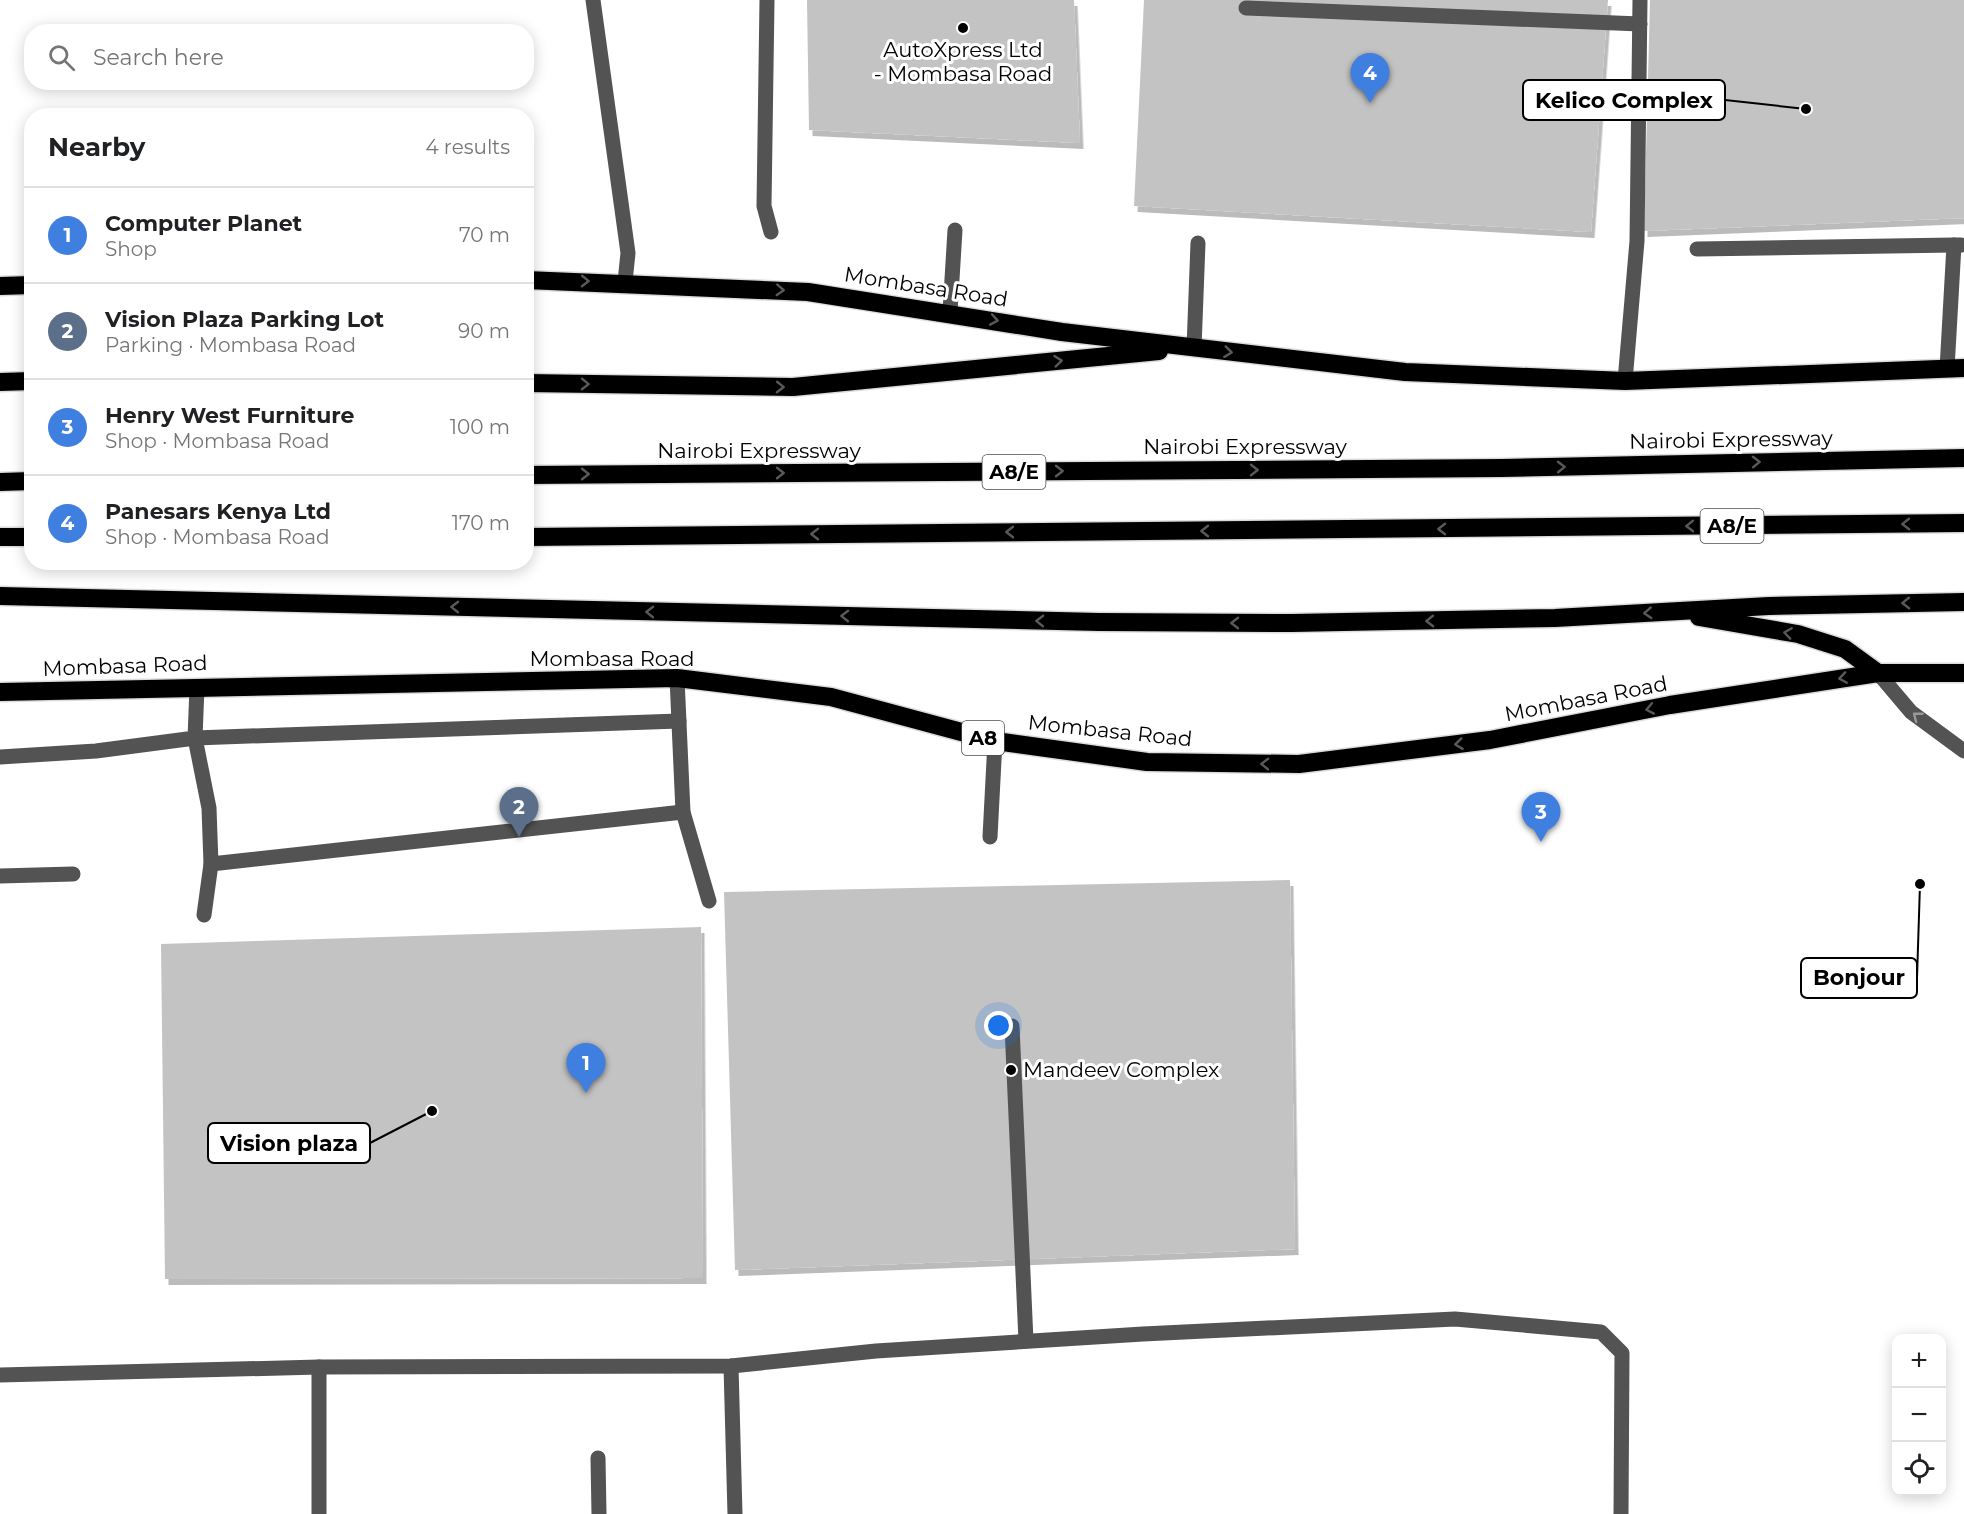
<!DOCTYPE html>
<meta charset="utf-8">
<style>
:root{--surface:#fff;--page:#f6f6f6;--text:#202124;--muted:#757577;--line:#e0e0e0;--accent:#d93025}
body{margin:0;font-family:Montserrat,sans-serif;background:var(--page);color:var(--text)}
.controls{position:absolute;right:18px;bottom:18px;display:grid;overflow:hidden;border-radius:12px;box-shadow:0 3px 15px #0003}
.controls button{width:54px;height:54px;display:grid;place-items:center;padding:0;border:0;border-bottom:2px solid var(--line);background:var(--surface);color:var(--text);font:30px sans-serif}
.you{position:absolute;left:999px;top:1026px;width:21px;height:21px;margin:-15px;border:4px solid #fff;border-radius:50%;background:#1a73e8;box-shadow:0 0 0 9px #1a73e833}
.badge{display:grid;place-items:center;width:39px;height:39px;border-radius:50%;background:var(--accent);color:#fff;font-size:20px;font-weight:700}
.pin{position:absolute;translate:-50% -50px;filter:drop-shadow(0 2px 3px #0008)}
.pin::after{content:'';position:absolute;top:32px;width:21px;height:18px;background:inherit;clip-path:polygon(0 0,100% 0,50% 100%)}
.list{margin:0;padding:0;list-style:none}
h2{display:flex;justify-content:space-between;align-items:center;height:78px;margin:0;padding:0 24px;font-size:26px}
h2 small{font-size:20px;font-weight:400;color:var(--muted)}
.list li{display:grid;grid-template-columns:39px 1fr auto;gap:18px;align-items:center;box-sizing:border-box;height:96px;padding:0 24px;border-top:2px solid var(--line)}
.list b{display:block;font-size:22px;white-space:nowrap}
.list p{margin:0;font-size:20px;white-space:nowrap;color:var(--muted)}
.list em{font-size:20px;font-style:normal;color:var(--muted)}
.icon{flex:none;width:33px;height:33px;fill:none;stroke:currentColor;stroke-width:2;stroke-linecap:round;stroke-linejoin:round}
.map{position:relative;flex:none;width:1964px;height:1514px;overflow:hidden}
.search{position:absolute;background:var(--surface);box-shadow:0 3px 15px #0003;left:24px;top:24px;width:510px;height:66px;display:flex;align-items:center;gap:15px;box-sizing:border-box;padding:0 21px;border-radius:24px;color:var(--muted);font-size:22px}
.panel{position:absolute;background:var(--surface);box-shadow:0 3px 15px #0003;left:24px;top:108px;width:510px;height:462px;border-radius:24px}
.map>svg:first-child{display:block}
</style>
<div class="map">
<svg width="1964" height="1514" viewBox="0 0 1964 1514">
<defs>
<filter id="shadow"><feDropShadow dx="3.5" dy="6" stdDeviation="0" flood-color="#0004"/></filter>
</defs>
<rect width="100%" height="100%" fill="#fff"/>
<!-- building -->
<g fill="#c3c3c3" filter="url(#shadow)">
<path d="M807 0H1074L1080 143 809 130Z"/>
<path d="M1144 0H1608L1591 232 1134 206Z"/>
<path d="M1650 0H1964V218L1644 231Z"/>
<path d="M1290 880 1295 1249 735 1270 724 892Z"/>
<path d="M701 927 703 1278 165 1279 161 944Z"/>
</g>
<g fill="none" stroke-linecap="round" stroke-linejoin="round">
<defs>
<g id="highway">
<path d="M526 280 808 292 1062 332 1405 372 1625 381 1964 368"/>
<path d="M0 286 32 285"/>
<path d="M0 382 32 381"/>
<path d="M526 383 793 387 1159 351"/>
<path d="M526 475 1502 468 1964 458"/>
<path d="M0 482 32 481"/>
<path d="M0 537H32"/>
<path d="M526 537 1964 523"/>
<path d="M0 596 1099 622 1292 623 1555 618 1769 606 1964 602"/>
<path d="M1699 617 1798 634 1845 649 1878 673"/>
<path d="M0 692 677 678 831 697 995 741 1147 762 1299 764 1490 740 1670 705 1878 673H1964"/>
</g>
</defs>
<!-- highway casing -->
<use href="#highway" stroke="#dbdbdb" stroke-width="21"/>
<!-- minor -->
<g stroke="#535353" stroke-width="15">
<path d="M593 0 628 253 625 282"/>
<path d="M767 0 764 206 771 232"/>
<path d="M1246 8 1640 24"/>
<path d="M1697 249 1954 245"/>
<path d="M950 312 955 230"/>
<path d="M1194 348 1198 243"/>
<path d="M1947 369 1954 245H1961"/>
<path d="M1625 381 1637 241 1640 0"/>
<path d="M1878 673 1911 712 1964 751"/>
<path d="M677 678 683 812 709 901"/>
<path d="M0 757 96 751 195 738 197 687"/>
<path d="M990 837 995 741"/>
<path d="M211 864 683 812"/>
<path d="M0 876 73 874"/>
<path d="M204 915 211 864 209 808 195 738 679 721"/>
<path d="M1012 1026 1026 1341"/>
<path d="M731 1366 735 1514"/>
<path d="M319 1367V1514"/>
<path d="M0 1375 319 1367 731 1366 876 1351 1143 1334 1455 1319 1601 1332 1622 1353 1621 1514"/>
<path d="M598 1458 599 1514"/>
</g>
<!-- highway -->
<use href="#highway" stroke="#000" stroke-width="18"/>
</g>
<!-- one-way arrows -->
<defs><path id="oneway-chevron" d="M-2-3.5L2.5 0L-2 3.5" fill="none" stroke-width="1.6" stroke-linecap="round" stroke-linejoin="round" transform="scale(1.5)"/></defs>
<g stroke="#595959">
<use href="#oneway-chevron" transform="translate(585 281) rotate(1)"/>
<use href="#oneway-chevron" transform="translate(780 290) rotate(3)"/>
<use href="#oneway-chevron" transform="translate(994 320) rotate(10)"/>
<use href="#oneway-chevron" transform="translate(1228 352) rotate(7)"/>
<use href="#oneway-chevron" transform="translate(1058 361) rotate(-6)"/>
<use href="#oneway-chevron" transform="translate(585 384) rotate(1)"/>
<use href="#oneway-chevron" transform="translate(780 387) rotate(1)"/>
<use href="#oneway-chevron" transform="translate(1756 462) rotate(-1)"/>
<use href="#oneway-chevron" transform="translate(1561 467) rotate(-1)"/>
<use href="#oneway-chevron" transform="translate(1254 470)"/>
<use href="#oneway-chevron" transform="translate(1059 471)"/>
<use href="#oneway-chevron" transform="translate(780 473)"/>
<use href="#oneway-chevron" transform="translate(585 474)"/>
<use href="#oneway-chevron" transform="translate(1906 524) rotate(179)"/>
<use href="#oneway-chevron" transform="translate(1690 526) rotate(179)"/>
<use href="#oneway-chevron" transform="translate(1442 529) rotate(180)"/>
<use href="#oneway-chevron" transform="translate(1205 531) rotate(180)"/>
<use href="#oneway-chevron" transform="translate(1010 532) rotate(180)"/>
<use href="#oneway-chevron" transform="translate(815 534) rotate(180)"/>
<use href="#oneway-chevron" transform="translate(1906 603) rotate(179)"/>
<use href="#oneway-chevron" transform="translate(455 607) rotate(-179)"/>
<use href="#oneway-chevron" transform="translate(650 612) rotate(-179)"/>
<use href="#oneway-chevron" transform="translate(1648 613) rotate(177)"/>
<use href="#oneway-chevron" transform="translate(845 616) rotate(-179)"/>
<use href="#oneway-chevron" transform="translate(1040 621) rotate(-179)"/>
<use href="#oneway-chevron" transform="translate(1430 621) rotate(179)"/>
<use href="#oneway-chevron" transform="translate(1235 623) rotate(-180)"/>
<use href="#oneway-chevron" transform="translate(1788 633) rotate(-172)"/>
<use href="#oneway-chevron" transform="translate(1843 678) rotate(171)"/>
<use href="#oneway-chevron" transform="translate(1650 709) rotate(169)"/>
<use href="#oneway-chevron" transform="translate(1459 744) rotate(173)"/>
<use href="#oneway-chevron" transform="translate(1265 764) rotate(-179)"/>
</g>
<use stroke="#989898" href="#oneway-chevron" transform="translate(1917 716) rotate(-142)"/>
<!-- markers -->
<g fill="#000" stroke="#fff" stroke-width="2">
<circle cx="963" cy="28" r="6"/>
<circle cx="1011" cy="1070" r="6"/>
</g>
<g text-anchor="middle" stroke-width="6" stroke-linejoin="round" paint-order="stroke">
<!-- shield labels -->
<g fill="#fff" stroke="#4c4c4c" stroke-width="1.5">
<rect x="982.5" y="455" width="63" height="34" rx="4.5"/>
<rect x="1700.5" y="509" width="63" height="34" rx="4.5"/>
<rect x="962" y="721" width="42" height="34" rx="4.5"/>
</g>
<g font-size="20" font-weight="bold" fill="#000">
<text x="1014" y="479">A8/E</text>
<text x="1732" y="533">A8/E</text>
<text x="983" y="745">A8</text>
</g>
<!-- poi labels -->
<g font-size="21" fill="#000" stroke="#fff">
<text x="963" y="57">AutoXpress Ltd<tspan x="963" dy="24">- Mombasa Road</tspan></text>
<text x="1023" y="1077" text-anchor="start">Mandeev Complex</text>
</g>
<!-- street labels -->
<g font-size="21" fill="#000" stroke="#fff">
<text transform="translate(926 287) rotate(9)" y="7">Mombasa Road</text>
<text transform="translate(1731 440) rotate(-1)" y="7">Nairobi Expressway</text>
<text x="1245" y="454">Nairobi Expressway</text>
<text x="759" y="458">Nairobi Expressway</text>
<text x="612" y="666">Mombasa Road</text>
<text transform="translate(125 666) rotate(-2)" y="7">Mombasa Road</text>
<text transform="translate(1586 699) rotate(-11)" y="7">Mombasa Road</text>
<text transform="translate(1110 731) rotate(6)" y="7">Mombasa Road</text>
</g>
</g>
<!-- callouts -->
<path fill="none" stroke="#000" stroke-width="2" d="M1806 109L1725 100M1920 884L1917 978M432 1111L370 1143"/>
<g fill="#000" stroke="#fff" stroke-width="2">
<circle cx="1806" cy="109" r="6"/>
<circle cx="1920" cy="884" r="6"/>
<circle cx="432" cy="1111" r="6"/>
</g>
<g fill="#fff" stroke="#000" stroke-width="2">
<rect x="1523" y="80" width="202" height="40" rx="6"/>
<rect x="1801" y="958" width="116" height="40" rx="6"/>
<rect x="208" y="1123" width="162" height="40" rx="6"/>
</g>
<g font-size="22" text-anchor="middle" font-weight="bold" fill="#000">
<text x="1624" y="108">Kelico Complex</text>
<text x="1859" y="985">Bonjour</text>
<text x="289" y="1151">Vision plaza</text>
</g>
</svg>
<div class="controls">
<button>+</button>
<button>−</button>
<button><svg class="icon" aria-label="locate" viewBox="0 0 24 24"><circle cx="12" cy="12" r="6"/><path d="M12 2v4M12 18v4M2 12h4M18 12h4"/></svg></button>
</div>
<div class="you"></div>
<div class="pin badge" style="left:586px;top:1093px;background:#3f7fe0">1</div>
<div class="pin badge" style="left:519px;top:837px;background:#5c6f8a">2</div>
<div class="pin badge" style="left:1541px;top:842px;background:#3f7fe0">3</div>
<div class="pin badge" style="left:1370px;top:103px;background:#3f7fe0">4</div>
<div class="search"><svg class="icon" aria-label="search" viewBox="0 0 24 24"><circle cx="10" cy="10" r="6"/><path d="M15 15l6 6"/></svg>Search here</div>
<section class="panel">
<h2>Nearby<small>4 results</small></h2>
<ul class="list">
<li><span class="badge" style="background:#3f7fe0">1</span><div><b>Computer Planet</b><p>Shop</p></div><em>70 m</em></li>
<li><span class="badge" style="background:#5c6f8a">2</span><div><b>Vision Plaza Parking Lot</b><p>Parking · Mombasa Road</p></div><em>90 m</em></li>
<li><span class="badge" style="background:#3f7fe0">3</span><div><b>Henry West Furniture</b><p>Shop · Mombasa Road</p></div><em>100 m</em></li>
<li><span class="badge" style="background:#3f7fe0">4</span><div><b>Panesars Kenya Ltd</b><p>Shop · Mombasa Road</p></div><em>170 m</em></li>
</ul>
</section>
</div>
